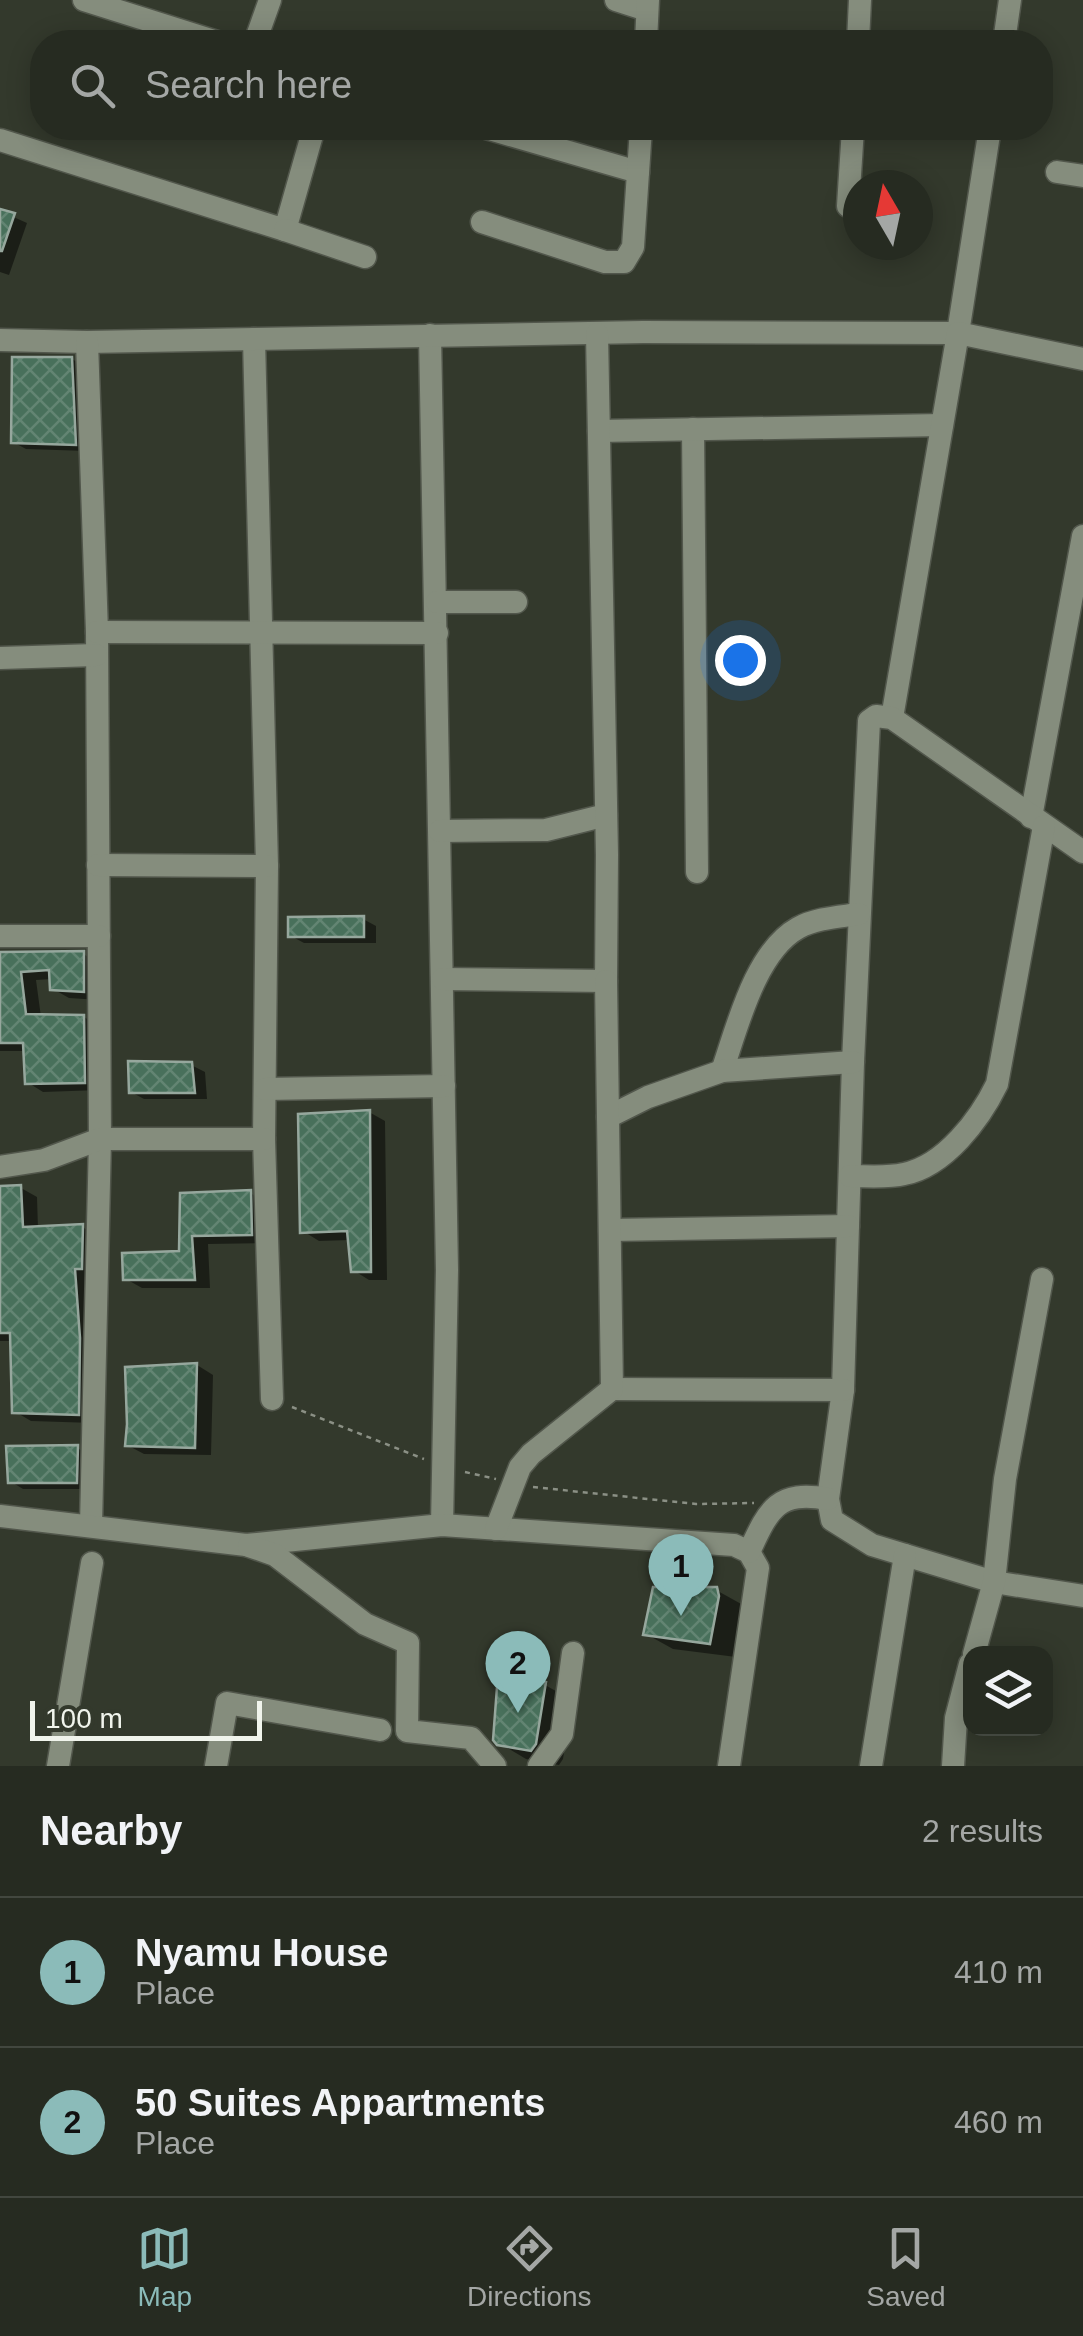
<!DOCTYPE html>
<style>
:root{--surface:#262b21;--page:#32372e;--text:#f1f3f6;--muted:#a4a7a5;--line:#42473f;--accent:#8bbbb9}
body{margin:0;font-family:Helvetica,sans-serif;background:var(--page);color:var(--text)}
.controls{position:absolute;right:30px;bottom:30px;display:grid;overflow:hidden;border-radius:20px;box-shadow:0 5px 25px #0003}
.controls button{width:90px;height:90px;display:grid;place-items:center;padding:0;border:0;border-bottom:2px solid var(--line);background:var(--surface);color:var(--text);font:50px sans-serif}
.compass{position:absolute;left:843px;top:170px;width:90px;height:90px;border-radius:50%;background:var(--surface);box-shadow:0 5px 25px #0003;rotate:351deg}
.scale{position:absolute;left:30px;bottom:25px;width:232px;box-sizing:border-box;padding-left:10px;border:5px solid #f0f4ec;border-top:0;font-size:28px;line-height:35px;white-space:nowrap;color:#f0f4ec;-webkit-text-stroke:8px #33392c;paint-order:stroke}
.you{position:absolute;left:740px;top:660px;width:35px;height:35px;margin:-25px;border:8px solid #fff;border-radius:50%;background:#1a73e8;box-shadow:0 0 0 15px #1a73e833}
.badge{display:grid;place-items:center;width:65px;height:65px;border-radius:50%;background:var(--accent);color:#111;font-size:32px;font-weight:700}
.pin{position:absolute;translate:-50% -82px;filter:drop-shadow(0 2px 5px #0008)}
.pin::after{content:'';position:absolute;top:52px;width:35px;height:30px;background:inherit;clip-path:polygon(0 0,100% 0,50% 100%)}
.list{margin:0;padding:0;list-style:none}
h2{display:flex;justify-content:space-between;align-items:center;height:130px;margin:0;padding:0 40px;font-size:42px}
h2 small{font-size:32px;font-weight:400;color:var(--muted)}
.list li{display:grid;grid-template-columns:65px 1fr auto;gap:30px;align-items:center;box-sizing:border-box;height:150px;padding:0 40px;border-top:2px solid var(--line)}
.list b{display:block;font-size:38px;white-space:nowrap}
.list p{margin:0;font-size:32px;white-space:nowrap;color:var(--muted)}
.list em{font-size:32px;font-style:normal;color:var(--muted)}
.icon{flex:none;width:55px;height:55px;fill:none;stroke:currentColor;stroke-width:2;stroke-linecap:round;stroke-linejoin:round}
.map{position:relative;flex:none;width:1083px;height:1766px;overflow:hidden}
.search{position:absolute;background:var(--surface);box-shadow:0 5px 25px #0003;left:30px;right:30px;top:30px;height:110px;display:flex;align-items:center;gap:25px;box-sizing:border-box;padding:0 35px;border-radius:40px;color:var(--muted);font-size:38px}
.sheet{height:430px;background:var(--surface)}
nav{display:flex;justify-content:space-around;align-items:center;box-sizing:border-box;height:140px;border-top:2px solid var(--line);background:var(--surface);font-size:28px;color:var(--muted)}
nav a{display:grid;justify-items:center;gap:5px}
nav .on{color:var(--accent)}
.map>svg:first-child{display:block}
</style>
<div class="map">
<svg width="1083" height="1766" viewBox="0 0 1083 1766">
<defs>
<pattern id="building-cross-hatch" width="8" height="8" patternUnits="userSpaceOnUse" patternTransform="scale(2.5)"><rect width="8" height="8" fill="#48705b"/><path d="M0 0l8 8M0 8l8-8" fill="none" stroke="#638573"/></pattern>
</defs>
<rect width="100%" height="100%" fill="#33392c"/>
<!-- shadow -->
<g fill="#0007">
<path d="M0 211 27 223 9 275 0 272Z"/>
<path d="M72 359 84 366 87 451 26 449 13 442Z"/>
<path d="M363 919 376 926V943H304L291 936Z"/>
<path d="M0 954H83L99 963V1000L69 998 53 989 52 979 36 980 41 1017H84L100 1027V1090L43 1092 27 1082 26 1051H0Z"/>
<path d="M191 1065 205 1072 207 1099H144L131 1092Z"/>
<path d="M369 1112 385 1121 387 1280H369L353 1270 351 1240 319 1241 303 1231Z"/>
<path d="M0 1188H21L37 1197 38 1229 82 1227 99 1236 94 1423 31 1421 14 1411 13 1341H0Z"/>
<path d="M250 1193 266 1202 267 1243 208 1244 210 1288H142L126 1279 181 1253 182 1195Z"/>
<path d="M197 1365 213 1375 211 1455 144 1454 127 1445Z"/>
<path d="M77 1448 90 1455 89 1489H23L10 1481Z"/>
<path d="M716 1590 743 1605 736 1657 673 1649 646 1634Z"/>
<path d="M545 1685 572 1700 563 1759 559 1765 526 1759 499 1743Z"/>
</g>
<!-- building -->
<g fill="url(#building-cross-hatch)" stroke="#96a79d" stroke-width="2.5">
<path d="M0 209 15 213 2 251H0Z"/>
<path d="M12 357H72L76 445 11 443Z"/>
<path d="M364 916V937H288V917Z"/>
<path d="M84 951V992L50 990 49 970 21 972 26 1014 84 1015 85 1083 25 1084 23 1043H0V952Z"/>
<path d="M128 1061 192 1062 195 1093H129Z"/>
<path d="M370 1110 371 1272H351L347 1231 300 1233 298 1114Z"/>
<path d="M21 1185 23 1227 83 1224 82 1269H75L80 1338 79 1415 12 1413 10 1333H0V1186Z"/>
<path d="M251 1190 252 1235 192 1236 195 1280H123L122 1253 179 1251 180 1193Z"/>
<path d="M197 1363 195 1448 125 1446 127 1424 125 1367Z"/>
<path d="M78 1445 77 1483H8L6 1446Z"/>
<path d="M653 1587H717L719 1596 710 1644 643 1635Z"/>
<path d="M498 1674 546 1682 536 1744 531 1751 497 1745 493 1740Z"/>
</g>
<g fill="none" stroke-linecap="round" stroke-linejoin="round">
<defs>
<g id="minor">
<path d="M84 0 217 42"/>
<path d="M616 0 647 10"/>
<path d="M255 42 270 0"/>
<path d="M646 42 648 0"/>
<path d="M858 42 860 0"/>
<path d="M1004 42 1010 0"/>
<path d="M486 128 638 172"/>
<path d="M0 140 285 230 314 128"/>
<path d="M1057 172 1083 176"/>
<path d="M848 206 853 128"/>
<path d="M482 222 605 262H624L633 247 641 128"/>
<path d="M285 230 365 257"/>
<path d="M430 335 447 1270 442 1525"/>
<path d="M254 339 267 866 264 1139 272 1399"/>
<path d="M0 340 87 342 643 332 958 333 990 128"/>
<path d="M87 342 97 632 100 1139 91 1525"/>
<path d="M693 429 697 872"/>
<path d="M599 431 942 425"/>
<path d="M437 602H516"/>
<path d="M97 632 437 633"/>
<path d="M0 658 96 655"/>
<path d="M892 718 958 333 1083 359"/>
<path d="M1031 817 1083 536"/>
<path d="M440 831 546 830 606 815"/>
<path d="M1083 852 892 718 876 716 869 721 853 1062 843 1390 828 1499 832 1520 872 1545 994 1582 1083 1596"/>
<path d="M98 865 267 866"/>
<path d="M0 936H99"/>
<path d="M443 979 606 981 607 855 597 334"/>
<path d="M722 1071C737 1028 755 952 798 928 816 918 839 917 859 914"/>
<path d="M265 1089 444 1086"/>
<path d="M608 1117 648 1097 722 1071 853 1062"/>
<path d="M0 1167 44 1160 100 1139H264"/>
<path d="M850 1176C867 1176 887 1178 904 1174 945 1166 980 1119 997 1084L1044 826"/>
<path d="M610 1230 848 1226"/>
<path d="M612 1389 843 1390"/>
<path d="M0 1516 246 1545 442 1525 734 1545 749 1552 758 1568 729 1766"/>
<path d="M496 1529 520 1467 531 1454 612 1389 606 981"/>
<path d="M249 1546 275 1555 365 1624 408 1643 407 1731 471 1738 495 1766"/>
<path d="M749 1552C769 1509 777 1490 828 1499"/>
<path d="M974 1654 994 1582 1005 1479 1042 1279"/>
<path d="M58 1766 92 1563"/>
<path d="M216 1766 227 1703 380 1730"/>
<path d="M539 1766 562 1734 573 1653"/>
<path d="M871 1766 905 1555"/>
<path d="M953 1766 956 1718 970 1664"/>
</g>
</defs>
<!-- minor casing -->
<use href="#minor" stroke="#52574c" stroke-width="25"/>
<!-- path -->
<g stroke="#8b9085" stroke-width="2.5" stroke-dasharray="5 5" stroke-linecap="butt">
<path d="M292 1407 424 1459"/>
<path d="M465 1472 496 1479"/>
<path d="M533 1487 696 1504 754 1503"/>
</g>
<!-- minor -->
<use href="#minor" stroke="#858d7d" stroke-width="22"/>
</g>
</svg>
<div class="controls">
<button><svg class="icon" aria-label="layers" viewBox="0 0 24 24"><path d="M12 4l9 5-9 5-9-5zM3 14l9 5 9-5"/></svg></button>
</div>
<svg class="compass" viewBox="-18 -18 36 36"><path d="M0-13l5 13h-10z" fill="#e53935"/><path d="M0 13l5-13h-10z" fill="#a4a7a5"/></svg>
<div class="scale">100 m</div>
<div class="you"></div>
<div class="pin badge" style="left:681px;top:1616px">1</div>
<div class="pin badge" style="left:518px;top:1713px">2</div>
<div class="search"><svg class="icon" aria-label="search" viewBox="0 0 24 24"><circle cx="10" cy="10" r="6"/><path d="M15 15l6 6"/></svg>Search here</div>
</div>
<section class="sheet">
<h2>Nearby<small>2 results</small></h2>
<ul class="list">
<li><span class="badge">1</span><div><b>Nyamu House</b><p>Place</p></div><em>410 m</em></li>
<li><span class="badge">2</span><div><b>50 Suites Appartments</b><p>Place</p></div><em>460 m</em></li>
</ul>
</section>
<nav>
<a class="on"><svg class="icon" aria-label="map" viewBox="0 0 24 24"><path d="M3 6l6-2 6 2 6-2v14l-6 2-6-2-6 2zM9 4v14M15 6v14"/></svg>Map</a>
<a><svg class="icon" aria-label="directions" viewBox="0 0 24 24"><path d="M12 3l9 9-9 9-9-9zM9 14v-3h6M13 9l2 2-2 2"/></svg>Directions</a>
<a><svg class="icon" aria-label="saved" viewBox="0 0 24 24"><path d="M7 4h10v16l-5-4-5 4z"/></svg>Saved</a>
</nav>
